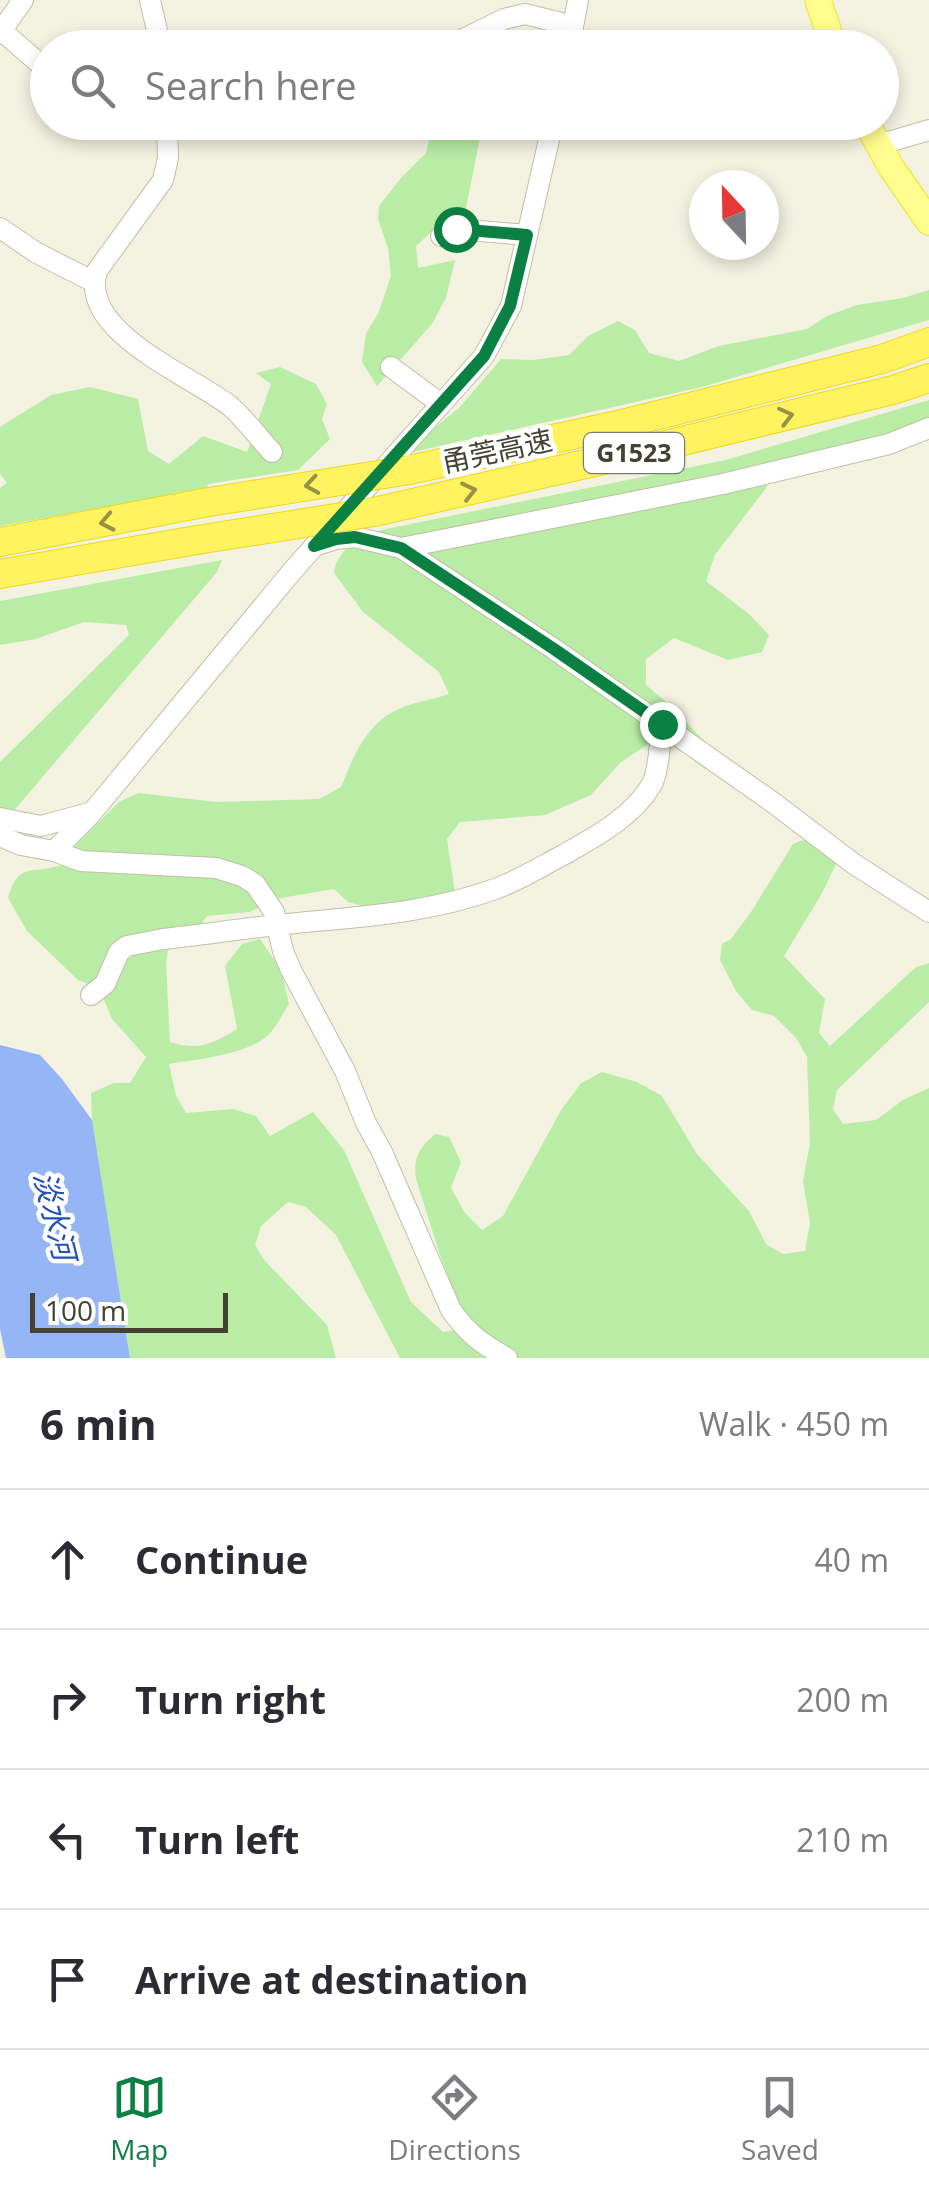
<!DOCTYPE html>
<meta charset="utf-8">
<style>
:root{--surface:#fff;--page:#f2f2f3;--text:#2b2b33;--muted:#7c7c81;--line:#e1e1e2;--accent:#0b8043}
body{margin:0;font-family:"Open Sans","Noto Sans SC",sans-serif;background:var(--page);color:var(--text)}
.compass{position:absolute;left:689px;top:170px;width:90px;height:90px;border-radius:50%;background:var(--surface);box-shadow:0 5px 15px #0003;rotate:338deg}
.scale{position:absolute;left:30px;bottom:25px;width:198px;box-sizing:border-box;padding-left:10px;border:5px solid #444232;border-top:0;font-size:28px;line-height:35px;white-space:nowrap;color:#444232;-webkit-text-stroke:8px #fff;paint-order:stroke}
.stop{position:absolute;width:30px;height:30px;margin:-22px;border:8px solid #0b8043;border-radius:50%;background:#fff}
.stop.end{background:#0b8043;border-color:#fff;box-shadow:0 2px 10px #0008}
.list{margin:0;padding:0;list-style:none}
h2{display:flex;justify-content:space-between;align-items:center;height:130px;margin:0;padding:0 40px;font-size:42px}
h2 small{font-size:32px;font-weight:400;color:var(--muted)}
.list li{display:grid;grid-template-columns:65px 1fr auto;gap:30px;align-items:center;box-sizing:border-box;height:140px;padding:0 40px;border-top:2px solid var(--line)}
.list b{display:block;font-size:38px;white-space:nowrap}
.list em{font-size:32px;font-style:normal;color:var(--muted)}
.icon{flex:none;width:55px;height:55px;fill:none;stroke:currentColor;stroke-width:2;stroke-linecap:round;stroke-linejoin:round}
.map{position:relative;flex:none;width:929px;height:1358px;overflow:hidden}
.search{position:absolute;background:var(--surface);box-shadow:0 5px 15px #0003;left:30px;right:30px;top:30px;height:110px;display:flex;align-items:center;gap:25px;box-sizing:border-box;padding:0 35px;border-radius:55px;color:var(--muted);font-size:38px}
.sheet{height:690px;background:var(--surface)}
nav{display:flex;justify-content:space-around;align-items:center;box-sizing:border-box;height:140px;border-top:2px solid var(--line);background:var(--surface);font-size:28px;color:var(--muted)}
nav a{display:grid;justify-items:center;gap:5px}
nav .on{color:var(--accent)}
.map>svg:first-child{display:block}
</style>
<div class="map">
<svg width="929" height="1358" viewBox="0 0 929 1358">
<rect width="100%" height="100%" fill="#f3f2e1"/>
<!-- green -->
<g fill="#b9eca5">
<path d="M426 123H483L464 218 445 219 416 246 418 268 455 260 446 298 432 324 377 386 362 362 366 333 378 314 391 276 388 248 378 219 379 206 401 178 426 153 429 140Z"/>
<path d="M929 290V320L702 387 413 452 426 435 460 407 501 359 533 360 569 355 588 336 618 321 635 330 649 353 679 361 719 346 807 329 827 316 857 305 903 298Z"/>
<path d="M280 367 316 384 327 404 322 419 330 439 298 470 208 484 207 489 0 526V488L7 483 0 474V427L51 395 90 387 138 399 148 451 169 464 203 436 247 452 271 384 256 373Z"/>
<path d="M929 400V421L917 426 831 448 772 470 766 488 715 555 706 581 749 614 769 635 762 652 728 660 674 638 646 659V685L664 700 731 768 705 769 674 745 656 739 621 762 591 795 545 815 460 822 447 839 455 893 366 907 348 902 334 889 275 899 250 912 207 916 200 926 169 943 166 963 170 1042C198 1051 213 1044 237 1029L225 966 242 944 260 939 281 970 289 1004C283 1013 278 1024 271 1032 253 1054 197 1059 169 1064L176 1096 186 1113 233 1109 256 1116 270 1136 313 1112 344 1150 411 1302 443 1332 455 1330 464 1317 441 1258 416 1179C413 1156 419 1149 435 1134L449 1137 461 1162 451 1188 465 1213 482 1230 503 1216 560 1112 581 1083 602 1072 637 1082 662 1096 697 1154 749 1211 766 1244 783 1254 805 1251 810 1223 803 1181 810 1143 807 1057 796 1038 774 1016 752 1010 736 991 720 960 722 944 731 939 751 912 793 844 808 838 838 860 821 895 784 956 825 999 819 1033 830 1046 916 967 929 963V1002L837 1090 833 1109 843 1124 876 1120 903 1100 929 1088V1358H400L336 1235 306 1207 288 1202 261 1226 255 1245 265 1261 327 1325 336 1358H130L92 1121 91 1093 114 1083H130L146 1057 112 1019 102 995 93 986 78 980 27 931 8 898C19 861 30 875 62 865L74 847 119 802 138 793 217 802 319 799 341 787C354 755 367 721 403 707 417 702 434 699 449 694L439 672 363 612 334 573C337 548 360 539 381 530L726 460Z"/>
<path d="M222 560 217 572 11 814 0 809V762L129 635 126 625 84 622 36 639 0 645V601Z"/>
</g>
<!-- water -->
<path fill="#96b5f7" d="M0 1045 40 1055 62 1079 92 1120 130 1358H6L0 1329Z"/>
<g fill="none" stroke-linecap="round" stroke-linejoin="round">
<defs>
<g id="minor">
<path d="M150 0 161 48"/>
<path d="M2 31 48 71"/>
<path d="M0 33 23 0"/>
<path d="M445 48 504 19 525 14 573 26"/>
<path d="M569 48 578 0"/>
<path d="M167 122 168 158 163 180 97 271C78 332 192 376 230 406 245 419 258 437 272 452"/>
<path d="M878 145 929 130"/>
<path d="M0 228 37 253 94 282"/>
<path d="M441 236 456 229 527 235"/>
<path d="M391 367 441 404"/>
<path d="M317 545 336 539 355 537 401 548 554 649 771 801 854 864 929 912"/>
<path d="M401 548 723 484 889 444 929 428"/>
<path d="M0 818 41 826 89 813"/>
<path d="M0 836 21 845 54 851 81 861 216 868 242 876 255 884 274 912 283 951 291 970 345 1071 366 1123 382 1152 451 1310C468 1334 482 1344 507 1358"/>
<path d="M54 851 89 816 294 569 484 356 511 306 553 122"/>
<path d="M91 995 105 984 119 952 127 946 163 939C201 935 239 929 277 925 350 917 424 915 495 889 520 880 540 867 563 855 595 837 633 817 652 784 659 771 660 740 662 724"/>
</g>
<g id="major">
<path d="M818 0 834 48"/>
<path d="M866 122 891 167 929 222"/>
</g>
<g id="highway">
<path d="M409 470 618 425 882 359 929 342"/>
<path d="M374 512 612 458 893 390 929 378"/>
<path d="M0 542 203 503"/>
<path d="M0 574 197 540"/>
</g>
</defs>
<!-- minor casing -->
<use href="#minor" stroke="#c1bfa6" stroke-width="22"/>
<!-- major casing -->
<use href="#major" stroke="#f0ea52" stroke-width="28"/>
<!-- highway casing -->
<use href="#highway" stroke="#edd821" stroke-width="30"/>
<!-- minor -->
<use href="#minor" stroke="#fff" stroke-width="20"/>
<!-- major -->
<use href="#major" stroke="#fffd8e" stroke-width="25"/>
<!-- highway -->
<use href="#highway" stroke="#fff460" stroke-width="28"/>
<defs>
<g id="highway-bridge">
<path d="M203 503 409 470"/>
<path d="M197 540 374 512"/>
</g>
</defs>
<!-- highway-bridge casing -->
<use href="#highway-bridge" stroke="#edd821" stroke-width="30" stroke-linecap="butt"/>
<!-- highway-bridge -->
<use href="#highway-bridge" stroke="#fff460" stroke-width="28"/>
</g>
<!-- one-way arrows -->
<defs><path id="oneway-chevron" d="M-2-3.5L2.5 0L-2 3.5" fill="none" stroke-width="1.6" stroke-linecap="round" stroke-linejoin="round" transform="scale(2.5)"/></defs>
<g stroke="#989247">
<use href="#oneway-chevron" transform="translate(786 416) rotate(-14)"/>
<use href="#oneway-chevron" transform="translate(312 485) rotate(171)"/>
<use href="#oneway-chevron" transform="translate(469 491) rotate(-13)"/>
<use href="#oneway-chevron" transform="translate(107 522) rotate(169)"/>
</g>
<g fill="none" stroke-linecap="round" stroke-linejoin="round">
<!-- route -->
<path stroke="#0b8043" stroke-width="12" d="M456 229 527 235 510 306 484 356 314 546 336 539 355 537 401 548 554 649 662 724"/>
</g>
<g text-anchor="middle" stroke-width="9" stroke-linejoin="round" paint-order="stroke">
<!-- shield labels -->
<rect fill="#fff" stroke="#7c7b70" stroke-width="2.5" x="584" y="433" width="100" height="40" rx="8"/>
<g font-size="25" font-weight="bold" fill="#444232">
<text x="634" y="462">G1523</text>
</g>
<!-- street labels -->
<g font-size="28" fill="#444232" stroke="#fff">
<text transform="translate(497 451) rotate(-12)" y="10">甬莞高速</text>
</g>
<!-- water labels -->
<g font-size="30" font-style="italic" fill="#2151ba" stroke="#fff">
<text transform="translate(54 1216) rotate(76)" y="10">淡水河</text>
</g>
</g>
</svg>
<svg class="compass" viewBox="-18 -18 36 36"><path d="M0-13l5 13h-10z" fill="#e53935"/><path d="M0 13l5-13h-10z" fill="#7c7c81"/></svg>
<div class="scale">100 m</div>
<div class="stop" style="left:456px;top:229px"></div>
<div class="stop end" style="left:662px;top:724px"></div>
<div class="search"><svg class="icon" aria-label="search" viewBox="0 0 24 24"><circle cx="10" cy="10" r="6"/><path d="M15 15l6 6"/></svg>Search here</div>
</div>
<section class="sheet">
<h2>6 min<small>Walk · 450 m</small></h2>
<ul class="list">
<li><svg class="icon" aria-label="ahead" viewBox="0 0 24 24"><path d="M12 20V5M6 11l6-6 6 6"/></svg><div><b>Continue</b></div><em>40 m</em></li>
<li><svg class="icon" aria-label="right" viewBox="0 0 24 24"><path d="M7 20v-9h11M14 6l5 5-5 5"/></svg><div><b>Turn right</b></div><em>200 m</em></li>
<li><svg class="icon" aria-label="left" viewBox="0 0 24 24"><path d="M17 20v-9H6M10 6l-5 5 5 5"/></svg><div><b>Turn left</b></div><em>210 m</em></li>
<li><svg class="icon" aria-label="arrive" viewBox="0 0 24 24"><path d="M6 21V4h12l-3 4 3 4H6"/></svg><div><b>Arrive at destination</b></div></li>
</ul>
</section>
<nav>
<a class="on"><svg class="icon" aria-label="map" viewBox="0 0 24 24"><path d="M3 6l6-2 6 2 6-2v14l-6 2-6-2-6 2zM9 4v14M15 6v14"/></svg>Map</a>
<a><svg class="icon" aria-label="directions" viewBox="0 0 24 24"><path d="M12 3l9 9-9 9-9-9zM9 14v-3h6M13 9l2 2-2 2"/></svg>Directions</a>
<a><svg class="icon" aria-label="saved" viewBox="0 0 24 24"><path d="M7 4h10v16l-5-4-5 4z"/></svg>Saved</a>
</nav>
